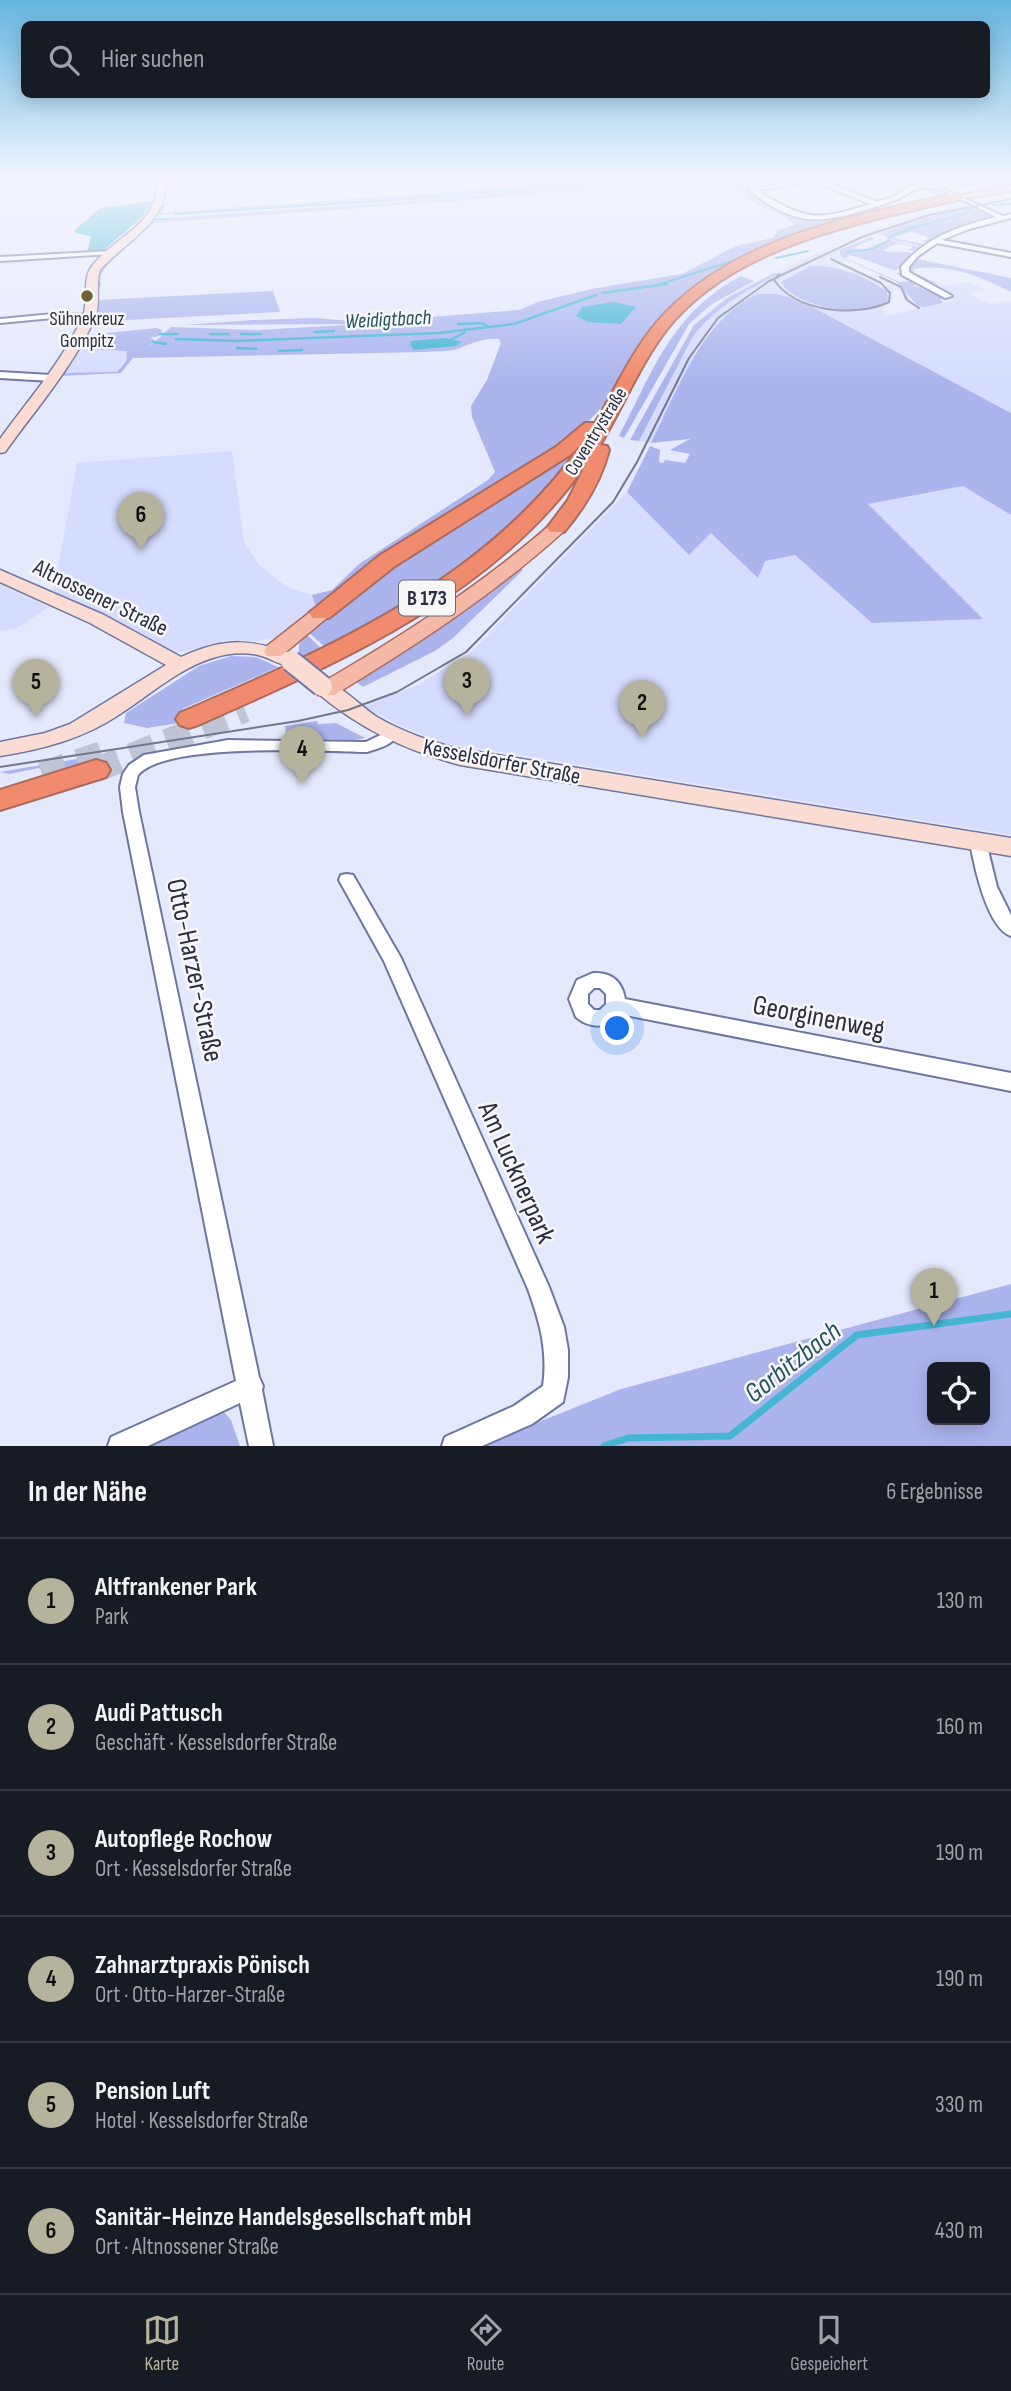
<!DOCTYPE html>
<html lang="de">
<meta charset="utf-8">
<style>
:root{--surface:#171b24;--page:#242831;--text:#f1f3f6;--muted:#9ea1a6;--line:#363941;--accent:#b6b39d}
body{margin:0;font-family:"Sofia Sans Condensed",sans-serif;background:var(--page);color:var(--text)}
.controls{position:absolute;right:21px;bottom:21px;display:grid;overflow:hidden;border-radius:10px;box-shadow:0 4px 18px #0003}
.controls button{width:63px;height:63px;display:grid;place-items:center;padding:0;border:0;border-bottom:2px solid var(--line);background:var(--surface);color:var(--text);font:35px sans-serif}
.you{position:absolute;left:618px;top:1029px;width:24px;height:24px;margin:-18px;border:5px solid #fff;border-radius:50%;background:#1a73e8;box-shadow:0 0 0 10px #1a73e833}
.badge{display:grid;place-items:center;width:46px;height:46px;border-radius:50%;background:var(--accent);color:#111;font-size:23px;font-weight:700}
.pin{position:absolute;translate:-50% -58px;filter:drop-shadow(0 2px 4px #0008)}
.pin::after{content:'';position:absolute;top:37px;width:24px;height:21px;background:inherit;clip-path:polygon(0 0,100% 0,50% 100%)}
.list{margin:0;padding:0;list-style:none}
h2{display:flex;justify-content:space-between;align-items:center;height:91px;margin:0;padding:0 28px;font-size:30px}
h2 small{font-size:23px;font-weight:400;color:var(--muted)}
.list li{display:grid;grid-template-columns:46px 1fr auto;gap:21px;align-items:center;box-sizing:border-box;height:126px;padding:0 28px;border-top:2px solid var(--line)}
.list b{display:block;font-size:26px;white-space:nowrap}
.list p{margin:0;font-size:23px;white-space:nowrap;color:var(--muted)}
.list em{font-size:23px;font-style:normal;color:var(--muted)}
.icon{flex:none;width:38px;height:38px;fill:none;stroke:currentColor;stroke-width:2;stroke-linecap:round;stroke-linejoin:round}
.map{position:relative;flex:none;width:1011px;height:1446px;overflow:hidden}
.search{position:absolute;background:var(--surface);box-shadow:0 4px 18px #0003;left:21px;right:21px;top:21px;height:77px;display:flex;align-items:center;gap:18px;box-sizing:border-box;padding:0 24px;border-radius:10px;color:var(--muted);font-size:26px}
.sheet{height:847px;background:var(--surface)}
nav{display:flex;justify-content:space-around;align-items:center;box-sizing:border-box;height:98px;border-top:2px solid var(--line);background:var(--surface);font-size:19px;color:var(--muted)}
nav a{display:grid;justify-items:center;gap:4px}
nav .on{color:var(--accent)}
.map>svg:first-child{display:block}
</style>
<div class="map">
<svg width="1011" height="1446" viewBox="0 0 1011 1446">
<rect width="100%" height="100%" fill="#e5e9fd"/>
<!-- built -->
<g fill="#d5dcfd">
<path d="M960 206 970 207 923 218 879 234 870 232 904 219Z"/>
<path d="M836 246 842 248 837 250 838 254 848 262 836 263 841 267 812 266 782 284 790 294 814 304 861 309 884 304 888 300 887 291 881 287 893 284V299L882 310 886 316 917 309 904 299 901 291 894 284 897 283 905 289 912 302 923 307 955 298 934 287 969 282 986 290 970 294 990 304 1011 301V413L799 300 766 293 732 310 708 334 651 443 639 441 692 338 710 317 742 293 801 260Z"/>
<path d="M81 349H121L127 351 128 354 117 372 61 374 69 360H73Z"/>
<path d="M232 451 244 542 260 566 288 588 312 595 316 607H313L282 637 256 641 223 640 221 644 175 653 166 651 122 624 53 595 77 463Z"/>
<path d="M963 486 1011 515V835L445 743 394 723 365 706 418 685 470 653 627 492 689 555 711 533 765 561 795 555 872 623 982 619 867 504Z"/>
<path d="M0 585 49 607 16 629 0 631Z"/>
</g>
<!-- green -->
<g fill="#abb4ed" fill-rule="evenodd">
<path d="M622 179 650 180 395 201 155 215 167 201H169L161 213Z"/>
<path d="M667 179H687L469 200 154 223 110 261 100 276 101 287H97L99 269 152 219 394 202 403 204V201Z"/>
<path d="M726 179 749 189 748 192 794 217 833 220 801 230 806 232 847 217 845 215 861 213 858 211 872 212 937 196 922 188 904 193C915 183 931 187 941 196L937 200C848 220 716 250 660 324H650L655 329 628 363 601 408 575 436 514 478 380 560 320 608 316 607 312 595 332 590 359 564 488 480 495 472 472 417 471 406 487 380 501 343 499 339C484 338 473 343 460 348 450 352 435 351 424 352L133 358 121 373 59 376 65 373 117 372 126 361 127 351 81 349 73 360H69L86 335 157 328 162 330 159 336 150 338 155 340 149 347 171 327 257 330 365 324 183 325 84 332 254 320 314 318 365 322 519 310 538 302 591 289 682 274 736 246 772 238 778 230 794 225C781 209 742 206 738 186Z"/>
<path d="M970 207 992 217 945 231 947 233 929 242 922 241 928 239 926 236 910 232 894 238 923 244 920 246 890 239 906 232 889 238 879 234 923 218Z"/>
<path d="M871 237 876 238 853 248 862 250 888 240 918 247 913 251 908 250 913 247 898 243 883 250C893 255 901 250 912 253 907 258 902 267 896 270 893 272 861 256 847 255L849 257 845 258 900 282 911 281 895 273H900L919 284 913 285 947 298 940 299 943 303 923 307 917 305 897 282 841 257 839 250Z"/>
<path d="M917 259 1011 278V292C979 276 949 263 913 269L915 271 912 272 937 283 932 284 909 271Z"/>
<path d="M810 266C837 264 865 276 887 291L888 300C863 321 793 306 781 282Z"/>
<path d="M774 273 777 274C745 292 714 308 692 338L639 441 630 440 694 325 727 298Z"/>
<path d="M741 276 754 281 712 304 689 324 624 438 619 436C653 372 671 313 741 276Z"/>
<path d="M273 291 280 312 89 322 98 300Z"/>
<path d="M759 294H777L799 300 1011 413V515L963 486 868 504 983 619 872 623 795 555 765 561 758 578 711 533 689 555 627 492 650 446 660 450 659 462 663 463 665 460 685 463 690 454 670 450 690 439 651 443C678 390 704 315 759 294Z"/>
<path d="M590 434C579 450 569 468 556 483 489 560 396 609 309 661L299 652V644L307 635 324 651 327 649 307 631 356 589Z"/>
<path d="M518 568 523 570 453 638 435 651 363 687 353 679Z"/>
<path d="M231 656 256 657 278 667 182 709 192 721 147 728 124 723 126 713 199 666Z"/>
<path d="M317 721 318 724 336 723 365 738 354 740 287 738 285 726Z"/>
<path d="M112 753V775L105 778 104 774 51 777 39 768 9 774 0 772Z"/>
<path d="M1011 1284V1446H479L621 1389ZM932 1367H985V1420H932Z"/>
<path d="M222 1410 231 1420 240 1446H142Z"/>
</g>
<!-- water -->
<g fill="#44b6d2">
<path d="M153 201 141 218 104 250 87 252 91 236 75 233V230L100 208Z"/>
<path d="M614 302 636 307 621 324 588 322 576 316 582 307Z"/>
<path d="M447 338 462 342 455 346 414 350 410 344 411 341Z"/>
</g>
<g fill="none" stroke-linecap="round" stroke-linejoin="round">
<!-- stream-far2 -->
<g stroke="#44b6d2" stroke-width="2">
<path d="M406 199 637 179"/>
<path d="M993 205 1011 204"/>
<path d="M175 214 394 200"/>
<path d="M155 219H169"/>
<path d="M888 238 911 228 967 213 968 209 972 208"/>
<path d="M848 252 873 249 889 240"/>
<path d="M776 258 808 251"/>
<path d="M657 285 749 256"/>
</g>
<!-- stream-far1 -->
<g stroke="#44b6d2" stroke-width="2.5">
<path d="M602 293 667 284"/>
<path d="M458 324 482 323 487 326"/>
<path d="M315 332 334 331"/>
<path d="M160 334H177"/>
<path d="M210 334H229"/>
<path d="M241 334H261"/>
<path d="M176 339 238 341 439 333 514 324 596 295"/>
<path d="M450 340 464 333 465 329"/>
<path d="M153 342 166 344"/>
<path d="M79 346 113 340"/>
<path d="M237 348 256 349"/>
<path d="M279 351 302 350"/>
</g>
<!-- stream -->
<path stroke="#44b6d2" stroke-width="7" d="M604 1446 628 1438 730 1436 857 1335 1011 1314"/>
<!-- highway-tunnel -->
<g stroke="#c0c4d7" stroke-width="25" stroke-dasharray="25 13" stroke-linecap="butt">
<path d="M96 770 245 710"/>
<path d="M42 774 112 750"/>
</g>
<defs>
<g id="street">
<path d="M808 179H818L877 202 895 196 908 186 1004 179 939 187 1003 216 1011 214V218L969 229 942 240 1011 253V257L937 243 917 257 909 267V272L952 296 945 298 902 275 901 267C926 237 960 226 996 217 979 209 951 192 933 188 918 185 910 193 898 199 889 203 878 206 868 209 816 226 791 224 748 189ZM814 182 871 204C816 221 806 221 757 190Z"/>
<path d="M113 251 111 254 0 261V257Z"/>
<path d="M53 314 89 315 93 317 89 319 53 318 0 323V319Z"/>
<path d="M0 372 51 375 55 378 51 381 0 378Z"/>
<path d="M391 730 396 732 398 735C390 746 379 748 367 752 322 751 165 742 138 775L135 787 139 812 259 1377 263 1386 262 1390 273 1446H249L240 1403 148 1446H108L111 1437 236 1381 123 812 120 787 123 774 129 765 144 755 228 740 366 742Z"/>
<path d="M978 836 984 838 986 842 997 887 1011 915V936C987 928 974 865 970 842L972 838Z"/>
<path d="M347 874 353 875 401 958 549 1287 564 1327 568 1350V1377L563 1402 532 1424 482 1446H442L445 1437 514 1406 543 1386C548 1351 540 1322 528 1289L384 961 339 880 341 875Z"/>
<path d="M593 973C611 972 622 981 625 999L1011 1073V1091L620 1014C609 1029 590 1029 576 1017L569 999 577 980ZM594 988H600L606 994V1004L600 1010H594L588 1004V994Z"/>
</g>
<g id="secondary">
<path d="M158 179H166C168 223 126 241 100 270 95 286 101 302 95 318 73 367 36 409 5 452L0 453V439C28 400 62 362 82 318 90 302 81 280 92 266 117 234 158 226 158 179Z"/>
<path d="M0 570 104 615 181 657C226 637 252 638 298 657L301 661 298 665C283 669 272 658 258 655 244 652 229 653 216 657 180 667 150 695 120 714 83 739 43 749 0 756V742L45 733 70 724 166 665 90 623 0 582Z"/>
<path d="M322 680C342 685 360 706 377 717 403 732 431 742 460 749L1011 838V856L460 765C404 750 359 728 315 691L312 686 315 681Z"/>
</g>
<g id="primary">
<path d="M1011 185V191L957 200 952 197Z"/>
<path d="M557 523 563 524 566 528 563 532C493 595 415 646 334 695H318L315 690 318 685C400 637 479 587 551 524Z"/>
<path d="M321 607 328 609 331 613 328 617 281 656H267L264 651 267 646 314 609Z"/>
</g>
<g id="highway">
<path d="M957 194 963 197 961 199C862 223 735 244 667 329 640 364 623 407 600 445L607 446 609 450C601 481 585 507 564 532H550L547 528 568 500 586 464C496 595 338 663 198 725L189 728 180 725 176 719 180 713C328 649 485 581 581 445L570 455 395 566 329 618H313L309 613 379 556 556 447 585 423H595C615 390 632 351 657 322 730 238 853 215 957 194Z"/>
<path d="M96 760 106 763 110 770 106 777 0 810V790Z"/>
</g>
</defs>
<!-- street casing -->
<use href="#street" stroke="#6f76a2" stroke-width="4"/>
<!-- secondary casing -->
<use href="#secondary" stroke="#6f76a2" stroke-width="3"/>
<!-- primary casing -->
<use href="#primary" stroke="#ac6a5e" stroke-width="3"/>
<!-- highway casing -->
<use href="#highway" stroke="#ac6a5e" stroke-width="4"/>
<!-- street -->
<use href="#street" fill="#fff" fill-rule="evenodd"/>
<!-- secondary -->
<use href="#secondary" fill="#fbdcd3" fill-rule="evenodd"/>
<!-- primary -->
<use href="#primary" fill="#f7b9a7" fill-rule="evenodd"/>
<!-- highway -->
<use href="#highway" fill="#f18b6d" fill-rule="evenodd"/>
<!-- tram -->
<g stroke="#74778b" stroke-width="2">
<path d="M779 274 774 280C796 312 855 318 889 302L890 293 881 283 831 259"/>
<path d="M880 277 901 287 907 300 919 308"/>
<path d="M0 767 298 721 348 710 397 692 466 652 613 502 637 462 689 358 718 318 769 281 862 237 929 215 1011 199"/>
</g>
<defs>
<path id="secondary-bridge" d="M291 661 322 686"/>
</defs>
<!-- secondary-bridge casing -->
<use href="#secondary-bridge" stroke="#6f76a2" stroke-width="24" stroke-linecap="butt"/>
<!-- secondary-bridge -->
<use href="#secondary-bridge" stroke="#fbdcd3" stroke-width="20"/>
</g>
<!-- sky -->
<linearGradient id="sky" x2="0" y2="1"><stop stop-color="#66b5df"/><stop offset="0.47" stop-color="#f3f5fe"/><stop offset="1" stop-color="#f3f5fe" stop-opacity="0"/></linearGradient>
<rect width="1011" height="382" fill="url(#sky)"/>
<!-- markers -->
<circle fill="#6f6431" stroke="#f7f7f7" stroke-width="2.5" cx="87" cy="296" r="7"/>
<g text-anchor="middle" stroke-width="5" stroke-linejoin="round" paint-order="stroke">
<!-- far-poi labels -->
<g font-size="19" fill="#2b2e41" stroke="#f7f7f7">
<text x="87" y="325">Sühnekreuz<tspan x="87" dy="22">Gompitz</tspan></text>
</g>
<!-- far-street labels -->
<g font-size="19" fill="#2b2e41" stroke="#f7f7f7">
<text transform="translate(595 431) rotate(-58)" y="7">Coventrystraße</text>
</g>
<!-- far-water labels -->
<g font-size="21" font-style="italic" fill="#255461" stroke="#f7f7f7">
<text transform="translate(388 319) rotate(-3)" y="7">Weidigtbach</text>
</g>
<!-- shield labels -->
<rect fill="#f7f7f7" stroke="#686a78" stroke-width="2" x="399" y="580.5" width="56" height="35" rx="5"/>
<g font-size="21" font-weight="bold" fill="#2b2e41">
<text x="427" y="605">B 173</text>
</g>
<!-- street labels -->
<g font-size="23" fill="#2b2e41" stroke="#f7f7f7">
<text transform="translate(101 597) rotate(26)" y="8">Altnossener Straße</text>
<text transform="translate(502 761) rotate(11)" y="8">Kesselsdorfer Straße</text>
</g>
<!-- near-street labels -->
<g font-size="28" fill="#2b2e41" stroke="#f7f7f7">
<text transform="translate(196 970) rotate(78)" y="10">Otto-Harzer-Straße</text>
<text transform="translate(819 1016) rotate(11)" y="10">Georginenweg</text>
<text transform="translate(518 1172) rotate(66)" y="10">Am Lucknerpark</text>
</g>
<!-- near-water labels -->
<g font-size="28" font-style="italic" fill="#255461" stroke="#f7f7f7">
<text transform="translate(792 1361) rotate(-38)" y="10">Gorbitzbach</text>
</g>
</g>
</svg>
<div class="controls">
<button><svg class="icon" aria-label="locate" viewBox="0 0 24 24"><circle cx="12" cy="12" r="6"/><path d="M12 2v4M12 18v4M2 12h4M18 12h4"/></svg></button>
</div>
<div class="you"></div>
<div class="pin badge" style="left:934px;top:1326px">1</div>
<div class="pin badge" style="left:642px;top:738px">2</div>
<div class="pin badge" style="left:467px;top:716px">3</div>
<div class="pin badge" style="left:302px;top:784px">4</div>
<div class="pin badge" style="left:36px;top:717px">5</div>
<div class="pin badge" style="left:141px;top:550px">6</div>
<div class="search"><svg class="icon" aria-label="search" viewBox="0 0 24 24"><circle cx="10" cy="10" r="6"/><path d="M15 15l6 6"/></svg>Hier suchen</div>
</div>
<section class="sheet">
<h2>In der Nähe<small>6 Ergebnisse</small></h2>
<ul class="list">
<li><span class="badge">1</span><div><b>Altfrankener Park</b><p>Park</p></div><em>130 m</em></li>
<li><span class="badge">2</span><div><b>Audi Pattusch</b><p>Geschäft · Kesselsdorfer Straße</p></div><em>160 m</em></li>
<li><span class="badge">3</span><div><b>Autopflege Rochow</b><p>Ort · Kesselsdorfer Straße</p></div><em>190 m</em></li>
<li><span class="badge">4</span><div><b>Zahnarztpraxis Pönisch</b><p>Ort · Otto-Harzer-Straße</p></div><em>190 m</em></li>
<li><span class="badge">5</span><div><b>Pension Luft</b><p>Hotel · Kesselsdorfer Straße</p></div><em>330 m</em></li>
<li><span class="badge">6</span><div><b>Sanitär-Heinze Handelsgesellschaft mbH</b><p>Ort · Altnossener Straße</p></div><em>430 m</em></li>
</ul>
</section>
<nav>
<a class="on"><svg class="icon" aria-label="map" viewBox="0 0 24 24"><path d="M3 6l6-2 6 2 6-2v14l-6 2-6-2-6 2zM9 4v14M15 6v14"/></svg>Karte</a>
<a><svg class="icon" aria-label="directions" viewBox="0 0 24 24"><path d="M12 3l9 9-9 9-9-9zM9 14v-3h6M13 9l2 2-2 2"/></svg>Route</a>
<a><svg class="icon" aria-label="saved" viewBox="0 0 24 24"><path d="M7 4h10v16l-5-4-5 4z"/></svg>Gespeichert</a>
</nav>
